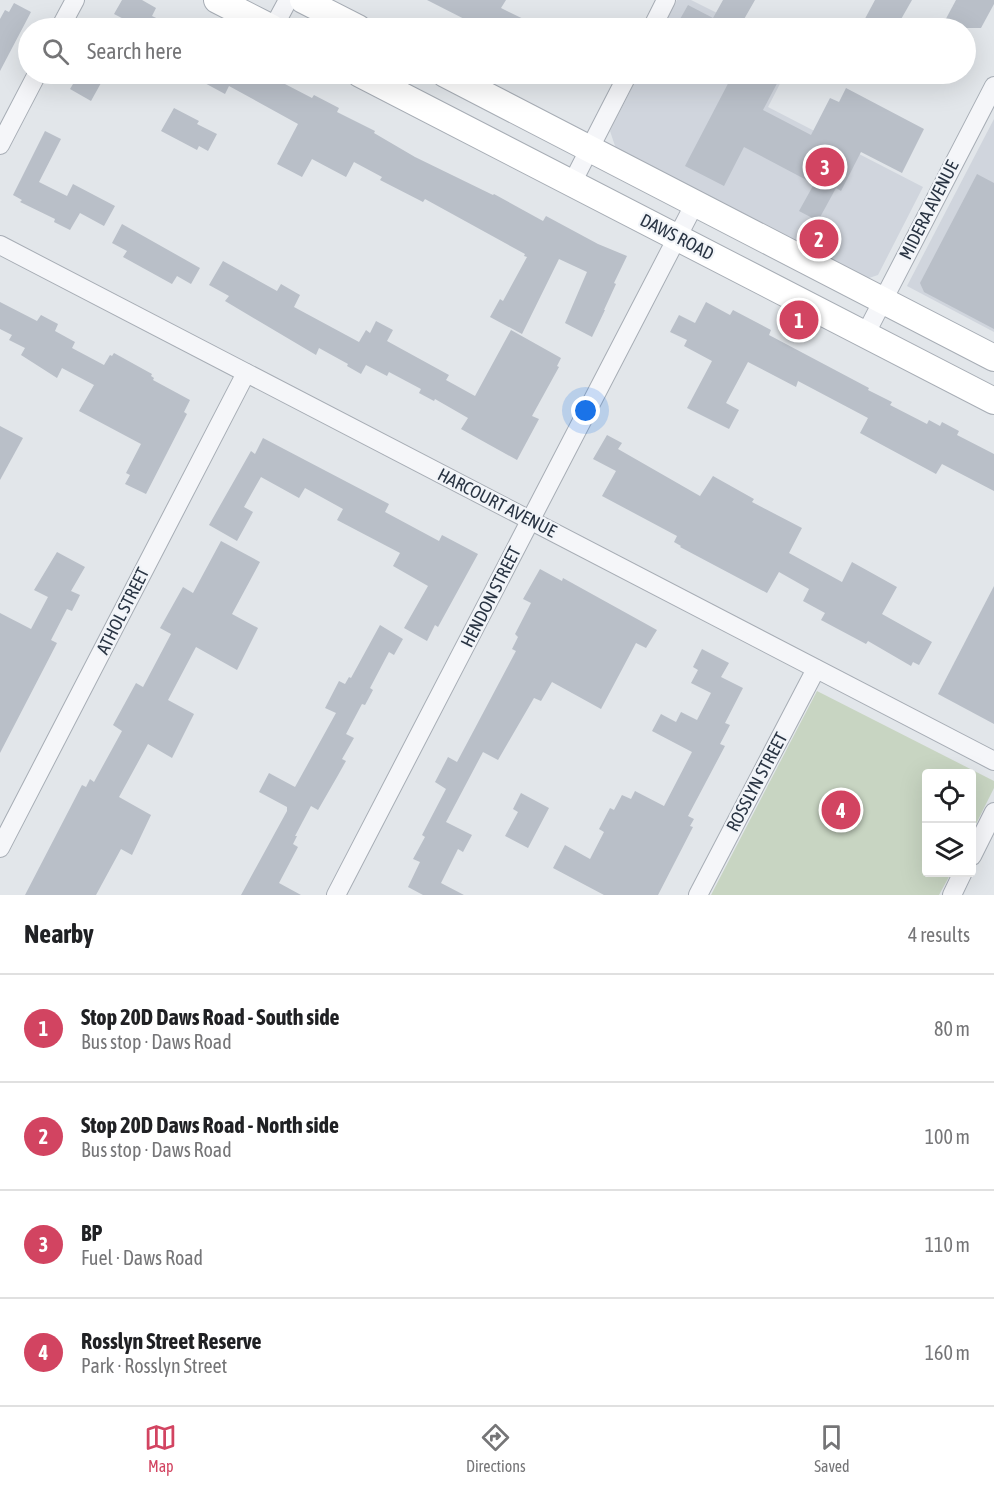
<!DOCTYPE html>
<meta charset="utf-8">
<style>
:root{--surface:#fff;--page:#f2f2f2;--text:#202124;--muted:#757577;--line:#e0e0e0;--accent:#d24461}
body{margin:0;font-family:"Asap Condensed",sans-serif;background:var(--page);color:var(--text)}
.controls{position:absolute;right:18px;bottom:18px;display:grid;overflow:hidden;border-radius:6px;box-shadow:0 6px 24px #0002}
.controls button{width:54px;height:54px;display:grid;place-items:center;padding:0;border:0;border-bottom:2px solid var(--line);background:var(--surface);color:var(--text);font:30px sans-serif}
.you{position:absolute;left:586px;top:411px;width:21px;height:21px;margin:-15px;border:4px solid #fff;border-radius:50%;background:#1a73e8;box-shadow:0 0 0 9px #1a73e833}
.badge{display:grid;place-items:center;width:39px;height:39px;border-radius:50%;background:var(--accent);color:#fff;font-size:20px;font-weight:700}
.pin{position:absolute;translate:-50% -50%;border:3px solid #fff;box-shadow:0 2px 6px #0006}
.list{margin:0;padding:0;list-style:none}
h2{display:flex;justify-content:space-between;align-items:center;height:78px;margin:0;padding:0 24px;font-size:26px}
h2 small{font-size:20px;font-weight:400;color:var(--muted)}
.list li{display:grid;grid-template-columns:39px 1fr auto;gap:18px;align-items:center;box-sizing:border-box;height:108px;padding:0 24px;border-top:2px solid var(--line)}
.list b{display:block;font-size:22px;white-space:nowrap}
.list p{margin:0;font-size:20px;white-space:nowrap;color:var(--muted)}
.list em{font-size:20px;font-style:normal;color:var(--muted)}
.icon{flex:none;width:33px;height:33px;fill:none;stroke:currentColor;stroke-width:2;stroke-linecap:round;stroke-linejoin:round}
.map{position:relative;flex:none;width:994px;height:895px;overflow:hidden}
.search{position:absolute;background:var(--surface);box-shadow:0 6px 24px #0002;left:18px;right:18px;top:18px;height:66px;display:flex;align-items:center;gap:15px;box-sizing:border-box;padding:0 21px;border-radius:33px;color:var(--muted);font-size:22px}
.sheet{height:510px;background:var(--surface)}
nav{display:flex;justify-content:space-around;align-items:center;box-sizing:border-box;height:84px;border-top:2px solid var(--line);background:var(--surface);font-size:16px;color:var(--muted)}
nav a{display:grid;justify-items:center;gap:3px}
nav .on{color:var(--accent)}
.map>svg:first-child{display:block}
</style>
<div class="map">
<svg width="994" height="895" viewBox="0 0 994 895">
<rect width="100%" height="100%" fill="#e2e6ea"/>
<!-- built -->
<g fill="#d0d5dd">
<path d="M677 0H691L747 28H662Z"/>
<path d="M639 74H785L768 107 923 187 878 275 863 280 617 152 610 131Z"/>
<path d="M994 119V332L907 286Z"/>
</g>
<!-- green -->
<path fill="#c8d5c2" d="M817 691 994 781V788L972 832V774H926V872L951 873 939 895H711Z"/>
<!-- building -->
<g fill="#b9bfc8">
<path d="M122 0H142L156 8 152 16 177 28H141L114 14Z"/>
<path d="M427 0H506L501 8 542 28H482Z"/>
<path d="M723 0H755L739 28H675L688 5 713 18Z"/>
<path d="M875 0H912L896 28H860Z"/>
<path d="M956 0H994V4L981 28H941Z"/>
<path d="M14 3 31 12 0 71V19L5 10 9 12Z"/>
<path d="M79 74H106L91 101 70 89Z"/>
<path d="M188 74H272L286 81 285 84 312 98 314 95 339 108 337 112 375 131 374 133 415 157 493 195 494 194 543 221 546 216 598 244 627 256 614 283 616 284 604 310H605L592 337 565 323 587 272 559 259 522 334 490 317 500 299 503 301 527 257 524 256 525 254 425 199 423 202 380 180 382 177 354 162 346 177 312 159 302 177 277 164 298 124 229 86 225 94Z"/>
<path d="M733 74H782L763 110 811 135 830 98 839 102 846 88 924 129 902 173 861 152 841 191 836 188 818 221 799 211 814 184 744 147 724 186 685 166Z"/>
<path d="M174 108 199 121 197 124 217 134 208 151 199 146 197 150 161 131Z"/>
<path d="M45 131 61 139 39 182 67 196 73 184 115 206 104 226 80 213 70 230 54 222 55 219 20 202 22 200 13 195Z"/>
<path d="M977 174 994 183V329L924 292 920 283Z"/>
<path d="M122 224 200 268 191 284 177 276 172 284 123 257 127 251 112 243Z"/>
<path d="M223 261 277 291 281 284 300 295 294 307 359 342 366 330 370 333 376 321 393 330 387 341 449 375 446 380 475 396 511 330 561 358 557 366 559 367 532 416 539 419 517 460 461 429 468 418 435 399 434 401 419 393 421 389 389 372 387 376 366 365 361 374 347 366 348 364 319 348 316 355 225 301 229 296 209 285Z"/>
<path d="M0 302 37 321 41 315 58 324 55 331 75 342 72 348 104 365 110 355 112 356 114 353 152 374 151 376 154 378 153 380 190 400 184 412 187 414 146 494 125 484 130 475 126 473 141 444 79 411 94 385 62 368 57 378 21 355 25 348 9 340 12 335 0 329Z"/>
<path d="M706 302 730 315 733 310 771 330 769 335 869 388 868 390 892 402 890 405 927 424 929 420 940 426 942 422 959 431 957 435 994 454V491L942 464 936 474 860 433 868 418 798 381 796 387 748 362 726 403 739 410 729 429 687 408 712 361 684 346 687 340 670 332 679 315 695 323Z"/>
<path d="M0 426 23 438 0 480Z"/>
<path d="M607 435 622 443 618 449 700 496 713 476 754 499 752 502 802 528 789 553 842 582 852 562 897 587 882 614 932 642 919 665 913 662 911 666 868 641 866 644 821 620 825 613 803 601 809 589 779 572 767 593 680 547 681 546 674 542 677 536 602 496 616 471 593 459Z"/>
<path d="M263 438 389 504 385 512 439 541 442 535 478 554 438 627 435 625 427 641 404 628 428 586 393 566 400 553 337 520 343 509 305 488 299 498 261 477 244 507 253 512 237 541 209 525 251 451 255 454Z"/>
<path d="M221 541 260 562 232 614 258 628 237 670 196 647 168 700 194 714 172 758 148 744 119 797 151 815 132 855 121 849 96 895H25L82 785 86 787 90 779 94 782 122 731 113 725 136 683 143 687 171 634 160 628 183 587 193 593Z"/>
<path d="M57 552 85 567 71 591 80 595 72 611 67 609 51 640 57 643 0 753V613L31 629 48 597 34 590Z"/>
<path d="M540 569 562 581 563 578 657 630 646 648 636 643 601 709 552 682 541 701 534 698 498 760 483 752 446 822 472 835 463 852 458 849 441 883 464 895H423L408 887 420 862 413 859 425 837 422 835 446 789 435 782 448 757 457 762 516 651 512 649 518 637 515 634 531 603 523 599Z"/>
<path d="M994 586V724L938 694Z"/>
<path d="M380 625 403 639 394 655 389 652 370 688 373 690 365 705 362 704 346 734 354 738 342 759 346 761 337 777 318 810 311 806 295 836H297L293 844 298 847 279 883 301 895H241L287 811V807L259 792 269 773 295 787 336 713 325 708 339 681 345 684 349 677 351 678Z"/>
<path d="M702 649 729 663 721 677 743 688 725 723 730 725 720 744 725 746 688 816 694 819 690 826 693 827 658 895H604L553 868 565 845 590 859 604 832 599 829 610 808 614 810 622 795 631 799 635 791 664 806 692 752 652 731 661 714 676 722 681 712 697 720 711 693 691 683 698 670 693 667Z"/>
<path d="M521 793 549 808 528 848 505 836 518 812 513 809Z"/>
</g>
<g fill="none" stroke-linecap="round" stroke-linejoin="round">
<defs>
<g id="minor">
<path d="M60 28 75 0"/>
<path d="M273 28 288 0"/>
<path d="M652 28 666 0"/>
<path d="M0 145 37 74"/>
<path d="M572 183 628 74"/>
<path d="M0 245 994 761"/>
<path d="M865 335 994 86"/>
<path d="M0 848 246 373"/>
<path d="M972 856 994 812"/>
<path d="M336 895 695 203"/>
<path d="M698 895 816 669"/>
<path d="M952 895 963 872"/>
</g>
<g id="secondary">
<path d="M217 0 272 28"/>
<path d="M303 0 358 28"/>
<path d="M360 74 994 401"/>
<path d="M445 74 994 358"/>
</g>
</defs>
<!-- minor casing -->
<use href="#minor" stroke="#a7adb5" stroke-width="20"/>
<!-- secondary casing -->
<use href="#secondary" stroke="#a7adb5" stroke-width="28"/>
<!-- minor -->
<use href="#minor" stroke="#f5f6f9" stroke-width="18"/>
<!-- secondary -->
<use href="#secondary" stroke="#fff" stroke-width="26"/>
</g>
<g text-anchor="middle" stroke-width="4.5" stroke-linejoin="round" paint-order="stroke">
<!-- street labels -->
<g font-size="18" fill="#293443" stroke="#f1f4f8">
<text transform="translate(929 210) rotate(-63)" y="6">MIDERA AVENUE</text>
<text transform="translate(677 237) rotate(27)" y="6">DAWS ROAD</text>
<text transform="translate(497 503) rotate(27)" y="6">HARCOURT AVENUE</text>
<text transform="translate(491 597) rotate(-63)" y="6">HENDON STREET</text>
<text transform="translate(123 611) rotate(-63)" y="6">ATHOL STREET</text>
<text transform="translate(757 782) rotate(-62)" y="6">ROSSLYN STREET</text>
</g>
</g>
</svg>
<div class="controls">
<button><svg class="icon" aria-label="locate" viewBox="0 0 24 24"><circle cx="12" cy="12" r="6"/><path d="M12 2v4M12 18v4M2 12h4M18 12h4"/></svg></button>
<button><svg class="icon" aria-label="layers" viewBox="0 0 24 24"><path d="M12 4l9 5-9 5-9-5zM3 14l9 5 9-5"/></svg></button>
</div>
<div class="you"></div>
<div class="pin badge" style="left:799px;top:320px">1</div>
<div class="pin badge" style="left:819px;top:239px">2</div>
<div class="pin badge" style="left:825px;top:167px">3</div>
<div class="pin badge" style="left:841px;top:810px">4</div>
<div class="search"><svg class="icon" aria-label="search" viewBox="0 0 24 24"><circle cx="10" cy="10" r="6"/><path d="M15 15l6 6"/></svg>Search here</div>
</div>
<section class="sheet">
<h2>Nearby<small>4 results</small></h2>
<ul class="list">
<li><span class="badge">1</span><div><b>Stop 20D Daws Road - South side</b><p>Bus stop · Daws Road</p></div><em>80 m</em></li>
<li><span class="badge">2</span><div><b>Stop 20D Daws Road - North side</b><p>Bus stop · Daws Road</p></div><em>100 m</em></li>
<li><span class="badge">3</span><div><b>BP</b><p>Fuel · Daws Road</p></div><em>110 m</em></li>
<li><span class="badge">4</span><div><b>Rosslyn Street Reserve</b><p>Park · Rosslyn Street</p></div><em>160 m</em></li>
</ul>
</section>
<nav>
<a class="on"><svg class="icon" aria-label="map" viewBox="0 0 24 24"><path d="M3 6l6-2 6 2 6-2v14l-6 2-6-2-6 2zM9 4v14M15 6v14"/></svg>Map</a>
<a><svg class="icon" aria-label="directions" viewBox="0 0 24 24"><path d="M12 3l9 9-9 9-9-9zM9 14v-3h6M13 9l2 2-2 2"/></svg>Directions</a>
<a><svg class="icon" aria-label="saved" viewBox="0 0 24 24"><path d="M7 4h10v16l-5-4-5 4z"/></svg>Saved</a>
</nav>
